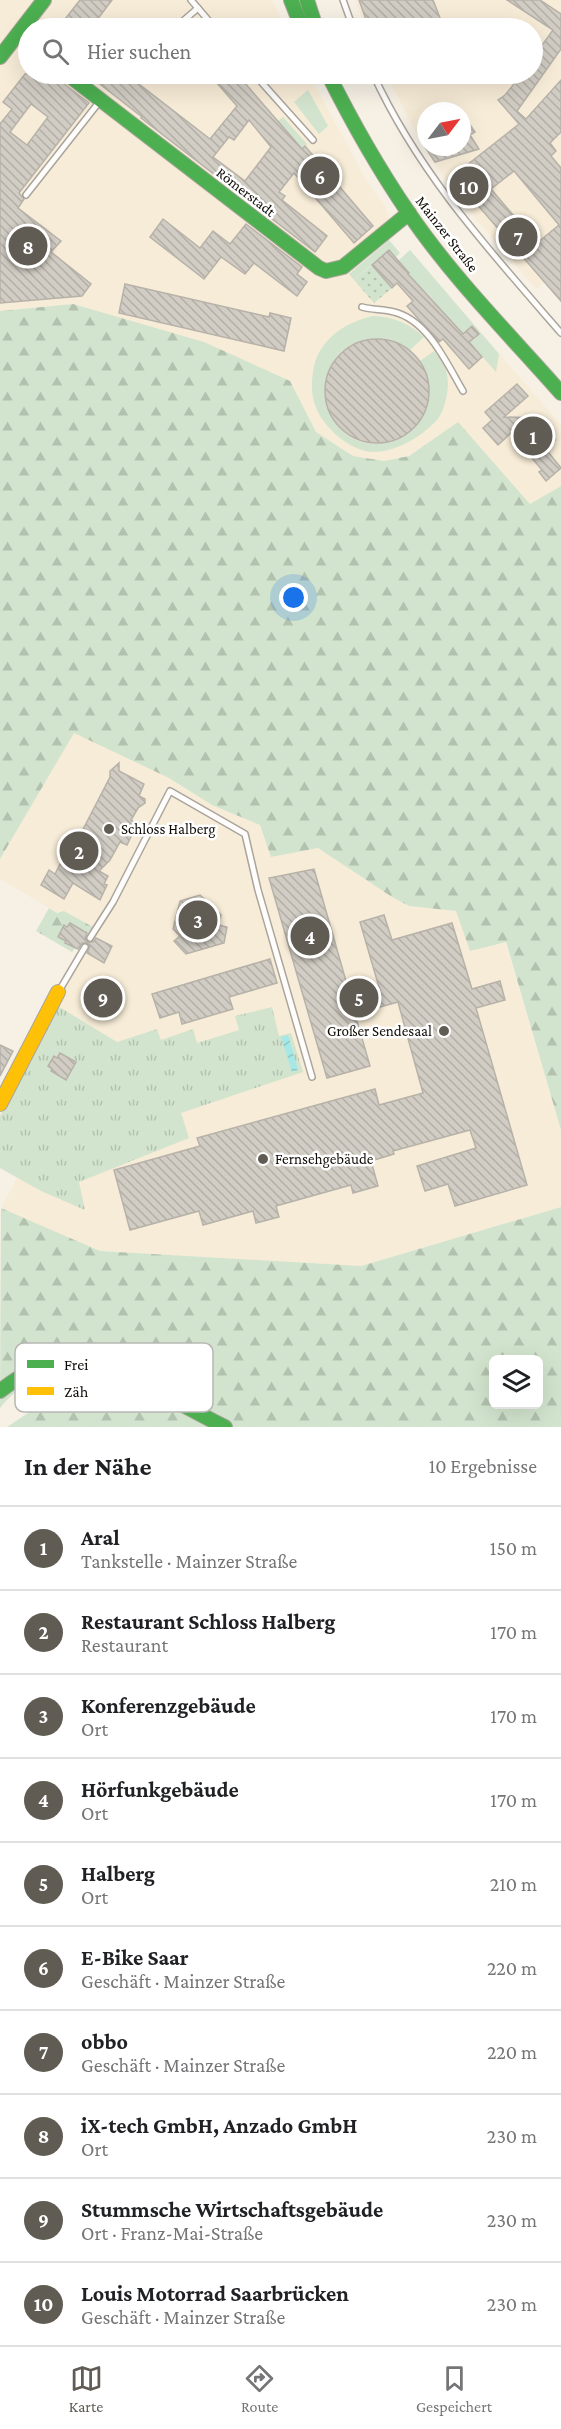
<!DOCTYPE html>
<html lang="de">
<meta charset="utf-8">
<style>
:root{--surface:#fff;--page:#f6f6f6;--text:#202124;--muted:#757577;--line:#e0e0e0;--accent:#605b53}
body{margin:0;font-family:"Crimson Pro",serif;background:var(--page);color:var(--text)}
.controls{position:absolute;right:18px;bottom:18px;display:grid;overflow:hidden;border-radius:9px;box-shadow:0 6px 24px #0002}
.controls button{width:54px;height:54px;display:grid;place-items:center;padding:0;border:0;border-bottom:2px solid var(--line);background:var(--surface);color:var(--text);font:30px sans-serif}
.compass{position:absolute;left:417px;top:102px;width:54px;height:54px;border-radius:50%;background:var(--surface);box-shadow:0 6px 24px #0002;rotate:58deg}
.you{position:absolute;left:294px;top:598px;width:21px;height:21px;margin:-15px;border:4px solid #fff;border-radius:50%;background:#1a73e8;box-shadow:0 0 0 9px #1a73e833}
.badge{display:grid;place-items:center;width:39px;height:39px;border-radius:50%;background:var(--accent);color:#fff;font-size:20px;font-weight:700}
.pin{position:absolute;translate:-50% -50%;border:3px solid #fff;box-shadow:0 2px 6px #0006}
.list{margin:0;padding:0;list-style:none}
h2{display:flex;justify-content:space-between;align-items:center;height:78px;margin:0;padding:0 24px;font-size:26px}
h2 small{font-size:20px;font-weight:400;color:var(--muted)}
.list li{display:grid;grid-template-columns:39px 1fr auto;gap:18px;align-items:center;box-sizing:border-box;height:84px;padding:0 24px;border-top:2px solid var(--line)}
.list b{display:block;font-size:22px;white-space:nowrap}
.list p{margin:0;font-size:20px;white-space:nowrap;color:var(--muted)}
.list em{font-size:20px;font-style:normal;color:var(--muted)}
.icon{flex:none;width:33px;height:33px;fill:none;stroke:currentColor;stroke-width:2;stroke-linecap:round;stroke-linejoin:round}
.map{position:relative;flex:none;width:561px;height:1427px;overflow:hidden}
.search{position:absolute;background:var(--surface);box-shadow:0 6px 24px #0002;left:18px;right:18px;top:18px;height:66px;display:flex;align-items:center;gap:15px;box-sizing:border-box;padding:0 21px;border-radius:33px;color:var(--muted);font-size:22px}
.sheet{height:918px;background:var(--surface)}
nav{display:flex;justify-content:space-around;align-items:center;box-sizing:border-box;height:84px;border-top:2px solid var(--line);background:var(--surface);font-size:16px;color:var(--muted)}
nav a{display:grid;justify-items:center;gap:3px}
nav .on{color:var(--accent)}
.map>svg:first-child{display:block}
</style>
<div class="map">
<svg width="561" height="1427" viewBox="0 0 561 1427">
<defs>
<pattern id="forest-firs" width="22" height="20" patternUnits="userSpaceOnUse" patternTransform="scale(1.5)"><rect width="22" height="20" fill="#d2e4ce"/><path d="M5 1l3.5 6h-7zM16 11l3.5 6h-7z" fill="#b3c2af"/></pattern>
<pattern id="park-tufts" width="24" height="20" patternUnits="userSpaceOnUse" patternTransform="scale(1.5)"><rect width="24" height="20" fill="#d2e4ce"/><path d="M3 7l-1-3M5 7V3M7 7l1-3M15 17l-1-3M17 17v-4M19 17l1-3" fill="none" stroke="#b3c2af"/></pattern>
<pattern id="garden-dots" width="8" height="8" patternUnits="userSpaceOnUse" patternTransform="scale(1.5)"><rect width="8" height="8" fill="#d2e4ce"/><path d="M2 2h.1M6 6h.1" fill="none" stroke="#b3c2af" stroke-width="1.8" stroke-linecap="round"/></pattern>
<pattern id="water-waves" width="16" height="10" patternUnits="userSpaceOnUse" patternTransform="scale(1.5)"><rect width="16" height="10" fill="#a5e8e7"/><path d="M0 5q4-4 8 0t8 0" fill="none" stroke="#8dc6c5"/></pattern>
<pattern id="building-back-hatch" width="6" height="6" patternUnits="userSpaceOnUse" patternTransform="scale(1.5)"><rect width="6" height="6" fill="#d2cdc4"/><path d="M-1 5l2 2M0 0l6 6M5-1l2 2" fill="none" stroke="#b3afa7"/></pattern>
</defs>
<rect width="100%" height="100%" fill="#f6f0e5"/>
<!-- built -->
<g fill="#f7ecd7" fill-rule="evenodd">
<path d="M0 0H272L285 28H28V74H309L366 180 386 208 390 220 397 232 349 274 374 303 421 263 561 425V486L530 504 458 423 409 455 384 461 353 456 316 432 289 381 73 304 0 311Z"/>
<path d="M355 0H561V268L536 289 465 206 434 163 423 146 386 74H532V28H366ZM426 111H462V147H426Z"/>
<path d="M74 732 169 778 212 805 260 825 271 857 318 848 392 897 409 906 456 911 505 942 561 1130V1207L361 1266 100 1251 1 1208 17 1178 0 1168V1115L93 927 64 911 58 913 0 879V859Z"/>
</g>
<!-- grass -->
<g fill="#d2e4ce">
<path d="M308 90 328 126 319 134 294 102Z"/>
<path d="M283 117 307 144 302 149 278 121Z"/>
<path d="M389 240 400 253 396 257 389 250 354 280 349 274Z"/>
<path d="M410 250 499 354 496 372 425 291 423 292 408 274 409 273 399 260Z"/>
<path d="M373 316C395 317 408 323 424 337L410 350C384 332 345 336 331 366 323 383 323 399 331 415 362 478 459 426 420 361L434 351C439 358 446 366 447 375 450 388 445 413 435 422 419 439 389 456 365 451 348 447 332 433 322 419 311 402 310 386 314 366 321 338 346 322 373 316Z"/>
</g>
<!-- forest -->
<g fill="url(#forest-firs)" fill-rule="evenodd">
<path d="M73 304 204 342 290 381 316 432 353 456 384 461 409 456 458 422 530 504 561 486V1130L506 942 470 951 456 911 409 906 392 897 318 848 271 857 260 825 212 805 169 778 74 733 0 859V311Z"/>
<path d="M49 908 57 913 64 911 93 927 72 952 36 931Z"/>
<path d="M561 1207V1427H7L85 1375C52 1366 21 1383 0 1408L1 1208 100 1251 361 1266ZM494 1360H538V1404H494Z"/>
</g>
<!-- park -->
<path fill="url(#park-tufts)" d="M56 1005 117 1042 157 1029 161 1040 193 1029 197 1043 239 1030 235 1016 272 1007 279 1036 291 1033 303 1072 181 1113 189 1138 79 1182 85 1210 41 1191 0 1168V1116Z"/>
<!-- garden -->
<path fill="url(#garden-dots)" d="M372 265 392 288 374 303 354 280Z"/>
<!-- water -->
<path fill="url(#water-waves)" d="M288 1035 298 1070 292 1072 281 1037Z"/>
<!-- building -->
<g fill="url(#building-back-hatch)" stroke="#b7b2a9" stroke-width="1.5" fill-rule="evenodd">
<path d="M80 0H112L91 28H58Z"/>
<path d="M359 0H433L444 28H369Z"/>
<path d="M507 0H540L561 14V49L517 111 526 119 561 80V132L550 143 556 151 551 156 561 168V301L475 202 465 205 448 180 519 124 498 100 505 95 522 74H532V59L553 30ZM514 171 559 225 537 243 491 189Z"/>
<path d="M25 74H51L89 103 19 193 24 199 18 208 61 241 51 252 91 284 82 296 0 303V124L12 109 3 102ZM31 104 48 117 27 145 10 132Z"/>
<path d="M87 74H147L139 84 210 139 237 106 209 74H237L302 149 305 146 373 226 354 243 294 173 279 192 285 196 282 200 327 236 315 252 141 118 142 117ZM249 120 271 147 245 181 213 157 229 137 234 140Z"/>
<path d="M462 113 475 132 470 135 479 149 435 162 425 147H462Z"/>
<path d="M163 219 200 248 213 231 230 244 246 224 302 267 297 274 307 282 297 296 254 263 245 274 221 257 204 279 150 237Z"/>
<path d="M389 250 409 273 408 274 463 334 472 326 479 334 469 342 482 357 469 369 443 339 439 342 407 306 413 301 397 283 392 288 372 265Z"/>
<path d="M125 284 269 317 270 313 291 318 284 351 119 313Z"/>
<circle cx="377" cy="391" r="52"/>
<path d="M517 384 528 396 504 417 539 418 551 431 549 433 555 440 545 448 561 468 546 481 539 472 542 470 511 433 498 445 483 428 492 420 485 412Z"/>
<path d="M119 763V771L144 784 139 796 145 799V803L138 808 131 820 137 824 127 845 120 842 110 860 99 871 108 876 104 884 107 885 100 900 73 883 64 899 41 885 49 870 55 874 75 835 79 837 110 777V771Z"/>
<path d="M314 869 352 1002 381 994 360 922 384 915 392 940 452 923 472 989 500 981 505 1000 476 1008 527 1185 455 1206 448 1184 425 1191 417 1166 476 1148 470 1130 393 1151 394 1154 371 1161 378 1186 353 1193 351 1185 276 1206 279 1217 256 1223 253 1211 203 1225 199 1211 130 1230 114 1170 200 1146 197 1138 375 1089 379 1105 423 1093 398 1002 355 1014 370 1066 327 1078 269 878Z"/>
<path d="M200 895 221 915 219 925 227 927 224 943 186 954 174 941 180 936 173 929 180 901Z"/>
<path d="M70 923 87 933 85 938 88 942H93L96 938 112 946 104 963 87 953 90 946 87 943H82L78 949 65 943 66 941 58 937 64 925 67 927Z"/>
<path d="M270 959 277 983 229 997 233 1009 182 1024 179 1012 160 1018 152 994Z"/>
<path d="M101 981 117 990 105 1015 88 1005 92 997 88 995 94 985 98 987Z"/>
<path d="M0 1045 13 1051 0 1076Z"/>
<path d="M60 1053 76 1062 66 1080 51 1071 52 1069 48 1066 54 1056 57 1058Z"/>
</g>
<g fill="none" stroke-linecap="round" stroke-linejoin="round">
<defs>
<g id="lane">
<path d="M191 0 215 28"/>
<path d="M343 0 353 28"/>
<path d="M175 28 198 8"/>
<path d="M254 74 313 140"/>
<path d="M373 74C419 174 489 250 561 333"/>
<path d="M26 195 100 101"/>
<path d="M362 307C372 310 383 309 394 312 428 320 447 364 463 391"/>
<path d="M90 938 113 902 170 791 245 834 258 890 312 1077"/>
<path d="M59 991 85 947"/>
</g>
<path id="street" d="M17 35 28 44"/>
<g id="fast">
<path d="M291 0 302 28"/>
<path d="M307 0 316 28"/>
<path d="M0 57 44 0"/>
<path d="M67 74 319 268 326 271 343 267 409 213"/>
<path d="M328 74C352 122 378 168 408 212 452 277 509 334 561 393"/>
<path d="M0 1391C12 1382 25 1372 40 1368 98 1351 174 1402 225 1427"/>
</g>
<path id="slow" d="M0 1104 58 992"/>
</defs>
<!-- lane casing -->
<use href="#lane" stroke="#aaa59c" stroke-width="8"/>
<!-- street casing -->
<use href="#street" stroke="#aaa59c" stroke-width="14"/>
<!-- fast casing -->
<use href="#fast" stroke="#aaa59c" stroke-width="16"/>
<!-- slow casing -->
<use href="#slow" stroke="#aaa59c" stroke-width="16"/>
<!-- lane -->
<use href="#lane" stroke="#fefdfb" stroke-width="5"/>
<!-- street -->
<use href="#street" stroke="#fefdfb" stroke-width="10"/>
<!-- fast -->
<use href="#fast" stroke="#4caf50" stroke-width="14"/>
<!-- slow -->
<use href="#slow" stroke="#ffc107" stroke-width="14"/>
</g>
<!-- markers -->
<g fill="#605b53" stroke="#fff" stroke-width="2">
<circle cx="109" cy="829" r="6"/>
<circle cx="444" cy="1031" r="6"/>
<circle cx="263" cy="1159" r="6"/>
</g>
<g text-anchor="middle" stroke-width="5" stroke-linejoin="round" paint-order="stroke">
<!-- street labels -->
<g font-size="15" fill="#0f0b05" stroke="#fff">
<text transform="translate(246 192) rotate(38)" y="5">Römerstadt</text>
<text transform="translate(447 234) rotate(52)" y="5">Mainzer Straße</text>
</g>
<!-- poi labels -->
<g font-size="15" fill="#0f0b05" stroke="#fff" text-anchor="start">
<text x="121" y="834">Schloss Halberg</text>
<text x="432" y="1036" text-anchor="end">Großer Sendesaal</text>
<text x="275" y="1164">Fernsehgebäude</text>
</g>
</g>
<!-- legend -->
<rect x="15" y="1343" width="198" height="69" rx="9" fill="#fff" stroke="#b7b6b4" stroke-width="1.5"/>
<rect x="27" y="1360" width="27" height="8" fill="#4caf50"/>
<rect x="27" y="1387" width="27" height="8" fill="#ffc107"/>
<g font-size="16" fill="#0f0b05">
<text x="64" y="1370">Frei</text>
<text x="64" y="1397">Zäh</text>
</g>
</svg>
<div class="controls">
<button><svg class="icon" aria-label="layers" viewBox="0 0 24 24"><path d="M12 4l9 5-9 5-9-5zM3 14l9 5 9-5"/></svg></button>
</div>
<svg class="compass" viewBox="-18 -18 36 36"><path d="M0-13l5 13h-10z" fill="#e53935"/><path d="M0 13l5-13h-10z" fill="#757577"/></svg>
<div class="you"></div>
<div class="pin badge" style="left:533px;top:436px">1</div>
<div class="pin badge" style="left:79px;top:851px">2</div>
<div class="pin badge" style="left:198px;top:920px">3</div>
<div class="pin badge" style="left:310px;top:936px">4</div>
<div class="pin badge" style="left:359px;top:998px">5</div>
<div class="pin badge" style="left:320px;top:176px">6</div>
<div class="pin badge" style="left:518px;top:237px">7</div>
<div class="pin badge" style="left:28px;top:246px">8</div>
<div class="pin badge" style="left:103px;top:998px">9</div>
<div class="pin badge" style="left:469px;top:186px">10</div>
<div class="search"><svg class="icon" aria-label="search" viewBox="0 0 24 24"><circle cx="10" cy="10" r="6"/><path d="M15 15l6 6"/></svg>Hier suchen</div>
</div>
<section class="sheet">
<h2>In der Nähe<small>10 Ergebnisse</small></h2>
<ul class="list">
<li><span class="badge">1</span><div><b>Aral</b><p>Tankstelle · Mainzer Straße</p></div><em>150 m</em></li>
<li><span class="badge">2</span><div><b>Restaurant Schloss Halberg</b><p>Restaurant</p></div><em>170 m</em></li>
<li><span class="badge">3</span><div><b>Konferenzgebäude</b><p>Ort</p></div><em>170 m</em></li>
<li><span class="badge">4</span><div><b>Hörfunkgebäude</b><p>Ort</p></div><em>170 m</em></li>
<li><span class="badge">5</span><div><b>Halberg</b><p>Ort</p></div><em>210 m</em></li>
<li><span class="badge">6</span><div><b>E-Bike Saar</b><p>Geschäft · Mainzer Straße</p></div><em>220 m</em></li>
<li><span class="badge">7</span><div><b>obbo</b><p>Geschäft · Mainzer Straße</p></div><em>220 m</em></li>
<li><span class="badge">8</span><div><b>iX-tech GmbH, Anzado GmbH</b><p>Ort</p></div><em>230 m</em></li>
<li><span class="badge">9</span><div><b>Stummsche Wirtschaftsgebäude</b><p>Ort · Franz-Mai-Straße</p></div><em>230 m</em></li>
<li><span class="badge">10</span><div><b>Louis Motorrad Saarbrücken</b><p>Geschäft · Mainzer Straße</p></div><em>230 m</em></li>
</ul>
</section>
<nav>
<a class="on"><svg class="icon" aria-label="map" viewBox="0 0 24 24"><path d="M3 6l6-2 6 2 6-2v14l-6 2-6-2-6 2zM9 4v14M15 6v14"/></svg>Karte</a>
<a><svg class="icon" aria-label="directions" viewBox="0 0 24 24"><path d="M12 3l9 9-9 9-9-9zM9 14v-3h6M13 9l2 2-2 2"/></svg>Route</a>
<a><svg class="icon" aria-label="saved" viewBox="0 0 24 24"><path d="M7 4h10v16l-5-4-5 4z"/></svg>Gespeichert</a>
</nav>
